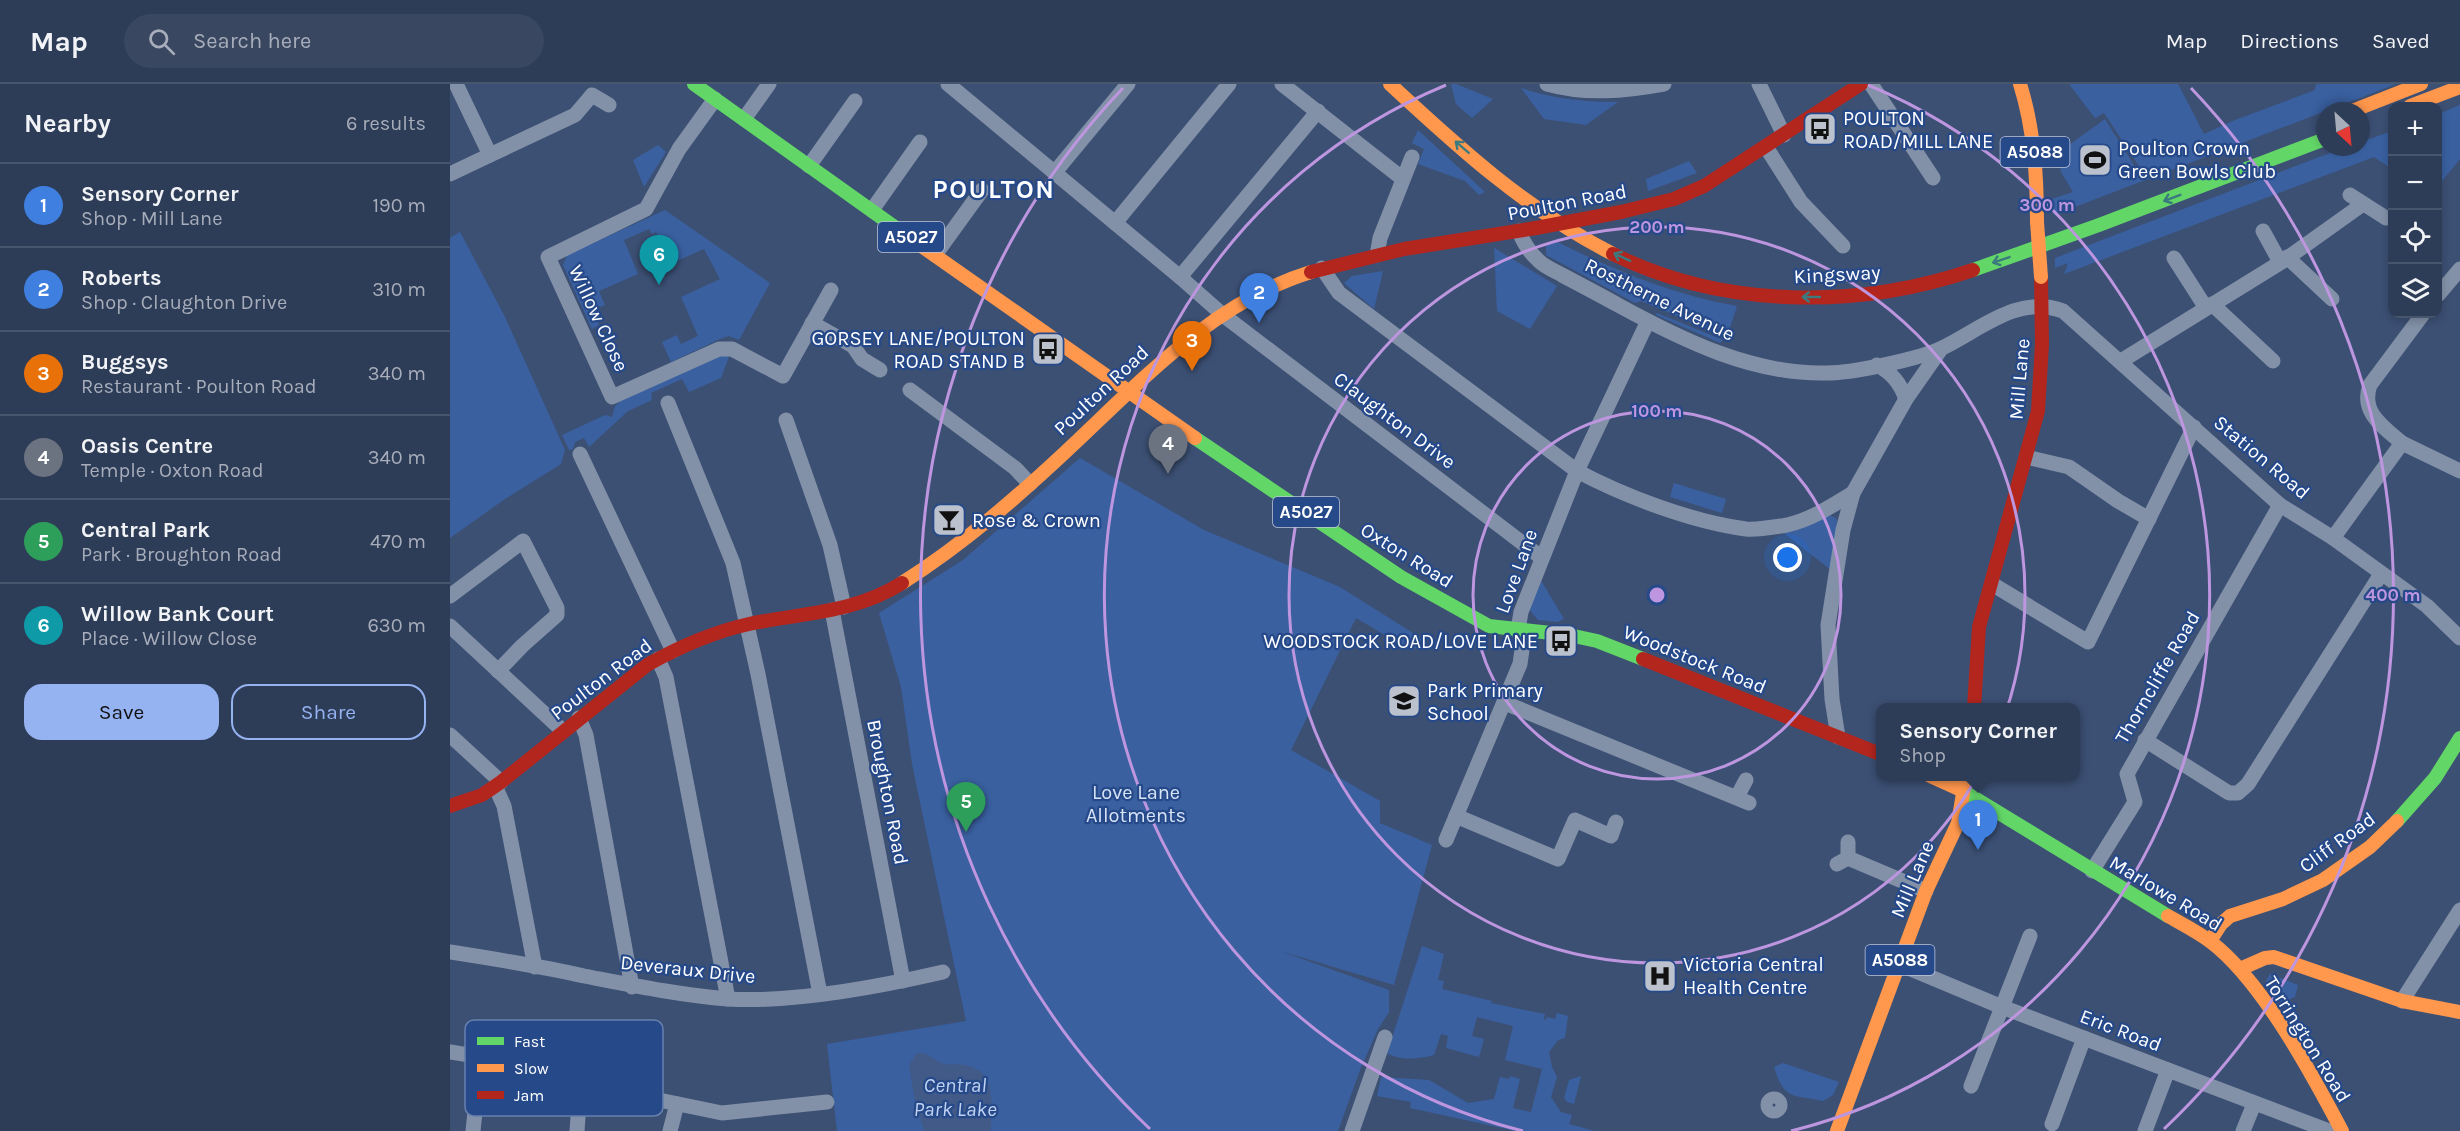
<!DOCTYPE html>
<meta charset="utf-8">
<style>
:root{--surface:#2d3c57;--page:#394761;--text:#f1f3f6;--muted:#a7adba;--line:#48566d;--accent:#95b2f1}
body{margin:0;font-family:Karla,sans-serif;background:var(--page);color:var(--text)}
.controls{position:absolute;right:18px;top:18px;display:grid;overflow:hidden;border-radius:12px;box-shadow:0 3px 9px #0003}
.controls button{width:54px;height:54px;display:grid;place-items:center;padding:0;border:0;border-bottom:2px solid var(--line);background:var(--surface);color:var(--text);font:30px sans-serif}
.compass{position:absolute;left:1866px;top:18px;width:54px;height:54px;border-radius:50%;background:var(--surface);box-shadow:0 3px 9px #0003;rotate:154deg}
.you{position:absolute;left:1338px;top:474px;width:21px;height:21px;margin:-15px;border:4px solid #fff;border-radius:50%;background:#1a73e8;box-shadow:0 0 0 9px #1a73e833}
.badge{display:grid;place-items:center;width:39px;height:39px;border-radius:50%;background:var(--accent);color:#fff;font-size:20px;font-weight:700}
.pin{position:absolute;translate:-50% -50px;filter:drop-shadow(0 2px 3px #0008)}
.pin::after{content:'';position:absolute;top:32px;width:21px;height:18px;background:inherit;clip-path:polygon(0 0,100% 0,50% 100%)}
.popup{position:absolute;left:1426px;top:619px;width:204px;height:78px;box-sizing:border-box;display:grid;place-content:center;border-radius:12px;background:var(--surface);filter:drop-shadow(0 2px 4px #0005);font-size:20px;white-space:nowrap;color:var(--muted)}
.popup b{font-size:22px;color:var(--text)}
.popup::after{content:'';position:absolute;left:50%;top:100%;margin-left:-12px;border:12px solid transparent;border-top-color:var(--surface)}
.list{margin:0;padding:0;list-style:none}
h2{display:flex;justify-content:space-between;align-items:center;height:78px;margin:0;padding:0 24px;font-size:26px}
h2 small{font-size:20px;font-weight:400;color:var(--muted)}
.list li{display:grid;grid-template-columns:39px 1fr auto;gap:18px;align-items:center;box-sizing:border-box;height:84px;padding:0 24px;border-top:2px solid var(--line)}
.list b{display:block;font-size:22px;white-space:nowrap}
.list p{margin:0;font-size:20px;white-space:nowrap;color:var(--muted)}
.list em{font-size:20px;font-style:normal;color:var(--muted)}
.actions{display:flex;gap:12px;padding:18px 24px}
.actions a{flex:1;padding:14px 0;border:2px solid var(--accent);border-radius:18px;text-align:center;font-size:21px;color:var(--accent)}
.actions .main{background:var(--accent);color:#111}
.icon{flex:none;width:33px;height:33px;fill:none;stroke:currentColor;stroke-width:2;stroke-linecap:round;stroke-linejoin:round}
.map{position:relative;flex:none;width:2010px;height:1047px;overflow:hidden}
header{display:flex;align-items:center;gap:36px;box-sizing:border-box;height:84px;padding:0 30px;background:var(--surface);border-bottom:2px solid var(--line)}
header strong{font-size:28px}
nav{display:flex;gap:33px;margin-inline-start:auto;font-size:21px}
.search{width:420px;height:54px;background:var(--page);display:flex;align-items:center;gap:15px;box-sizing:border-box;padding:0 21px;border-radius:33px;color:var(--muted);font-size:22px}
main{display:flex}
aside{flex:1;background:var(--surface)}
.map>svg:first-child{display:block}
</style>
<header>
<strong>Map</strong>
<div class="search"><svg class="icon" aria-label="search" viewBox="0 0 24 24"><circle cx="10" cy="10" r="6"/><path d="M15 15l6 6"/></svg>Search here</div>
<nav><a>Map</a><a>Directions</a><a>Saved</a></nav>
</header>
<main>
<aside>
<h2>Nearby<small>6 results</small></h2>
<ul class="list">
<li><span class="badge" style="background:#3f7fe0">1</span><div><b>Sensory Corner</b><p>Shop · Mill Lane</p></div><em>190 m</em></li>
<li><span class="badge" style="background:#3f7fe0">2</span><div><b>Roberts</b><p>Shop · Claughton Drive</p></div><em>310 m</em></li>
<li><span class="badge" style="background:#e8710a">3</span><div><b>Buggsys</b><p>Restaurant · Poulton Road</p></div><em>340 m</em></li>
<li><span class="badge" style="background:#6b7280">4</span><div><b>Oasis Centre</b><p>Temple · Oxton Road</p></div><em>340 m</em></li>
<li><span class="badge" style="background:#2e9e5b">5</span><div><b>Central Park</b><p>Park · Broughton Road</p></div><em>470 m</em></li>
<li><span class="badge" style="background:#0f9aa8">6</span><div><b>Willow Bank Court</b><p>Place · Willow Close</p></div><em>630 m</em></li>
</ul>
<div class="actions"><a class="main">Save</a><a>Share</a></div>
</aside>
<div class="map">
<svg width="2010" height="1047" viewBox="0 0 2010 1047">
<rect width="100%" height="100%" fill="#3c5074"/>
<!-- green -->
<g fill="#3a60a0">
<path d="M1001 0H1006L1043 15 1022 34 1006 20Z"/>
<path d="M1619 0H1728L1754 50 1785 36 1865 6 1866 0H1946L1604 131 1602 115 1623 108 1611 88 1608 69 1655 35 1685 83 1689 82 1654 29 1645 34Z"/>
<path d="M1071 4C1103 15 1134 18 1168 18L1136 41 1094 35Z"/>
<path d="M2010 21V75L1988 102V30Z"/>
<path d="M968 46 1035 108 1029 111 1015 97 968 80 974 65 962 59Z"/>
<path d="M1942 47V85L1924 73 1614 190 1618 179 1605 184V174L1864 75 1897 63H1911V58Z"/>
<path d="M208 61 216 68 194 103 183 76Z"/>
<path d="M1239 77 1247 89 1198 107 1196 95Z"/>
<path d="M215 126 320 199 289 256 279 252 270 255 221 278 212 258 227 251 231 260 248 252 231 213 270 195 254 165 220 180 206 148 202 150 199 145 174 156 188 190 149 207 155 221 143 226 149 241 142 245 113 181 117 171Z"/>
<path d="M10 148 54 231 115 366 111 380 55 415 0 454V154Z"/>
<path d="M1103 156C1162 185 1222 211 1287 222L1277 253 1191 217 1185 219 1096 171V161Z"/>
<path d="M1044 164 1107 202 1080 245 1047 227Z"/>
<path d="M933 187 924 225 894 199 902 192Z"/>
<path d="M1207 229 1273 256 1270 259 1206 231Z"/>
<path d="M270 270H280L271 294 239 308 232 295 201 309 202 316 178 327 139 363 134 354 125 358 123 365 119 366 112 351 155 331 162 333 165 322 171 316Z"/>
<path d="M630 374 754 446 890 503 974 556 962 567 906 534 841 666 930 717V739L982 761 944 901 830 867 939 906V928L928 945 910 986 888 1047H387L377 960 516 937 462 680 451 603 429 529 513 476Z"/>
<path d="M1224 399 1276 415 1272 429 1220 413Z"/>
<path d="M1376 430 1386 434 1388 439 1381 486 1331 447Z"/>
<path d="M1086 488 1114 535 1107 538 1088 536 1077 523Z"/>
<path d="M972 862 994 870 988 896 994 897 992 905 1042 917 1041 919 1095 930 1094 935 1096 936 1097 933 1105 935 1107 929 1118 932 1115 954 1108 956 1099 968 1102 983 1107 993 1101 1013 1111 1028 1122 1031 1119 1040 1145 1047H1066L960 1024 961 1018 927 1012 931 993 979 996 1018 1019 1044 1015 1050 993 1059 995 1060 992 1070 995 1063 1024 1081 1028 1092 985 1055 976 1063 942 1027 933 1022 952 1034 955 1029 973 996 964 998 952 991 950 984 971C969 975 950 977 937 969Z"/>
<path d="M1820 890 1848 901 1845 913 1831 919 1816 897Z"/>
<path d="M1333 979 1389 998 1383 1011 1373 1017C1341 1010 1335 1017 1324 983Z"/>
<path d="M1131 992 1124 1020 1117 1018 1114 1014 1119 996Z"/>
</g>
<!-- water -->
<path fill="#415a88" d="M467 969C481 969 481 975 492 979 499 982 508 979 515 981 548 987 541 1021 541 1047H474L464 1012 459 981Z"/>
<g fill="none" stroke-linecap="round" stroke-linejoin="round">
<!-- street -->
<g stroke="#8391a8" stroke-width="15">
<path d="M498 0 730 193 773 231 1092 474"/>
<path d="M832 0 953 95"/>
<path d="M1097 0C1136 11 1175 7 1214 0"/>
<path d="M1309 0 1334 51"/>
<path d="M1421 0 1483 94"/>
<path d="M265 15 229 65 196 125 98 173 162 313 269 265H282L333 292 381 206"/>
<path d="M294 35 319 0"/>
<path d="M1316 63 1351 118 1393 162"/>
<path d="M40 71 125 31 142 11 159 21"/>
<path d="M359 82 405 17"/>
<path d="M605 88 678 0"/>
<path d="M0 90 40 71 6 0"/>
<path d="M1900 111 1936 134"/>
<path d="M422 126 470 58"/>
<path d="M665 139 779 0"/>
<path d="M1069 147C1073 158 1080 169 1089 177 1095 183 1105 187 1112 191 1131 201 1150 211 1168 221 1232 256 1303 291 1377 289 1403 289 1469 275 1492 264 1530 246 1568 210 1613 227L1830 421 1883 454 1977 522 2010 554"/>
<path d="M1813 147 1830 178"/>
<path d="M485 171 532 106"/>
<path d="M927 171 930 154 962 73"/>
<path d="M1837 173 1882 215"/>
<path d="M1724 174 1756 224"/>
<path d="M872 184 889 209 1127 387C1174 412 1242 438 1296 445 1308 446 1325 443 1337 441 1360 436 1382 422 1403 409"/>
<path d="M730 193 868 27"/>
<path d="M1988 211 2010 185"/>
<path d="M1762 220 1823 277"/>
<path d="M362 239 403 262 412 275 430 286"/>
<path d="M1671 277 1833 177 1913 120"/>
<path d="M1427 281C1442 289 1450 299 1456 315"/>
<path d="M460 306 565 384 580 400"/>
<path d="M218 319 283 479 308 590 370 910"/>
<path d="M336 336 380 461 394 523"/>
<path d="M1952 359 2010 387"/>
<path d="M130 370 223 567"/>
<path d="M1576 373 1619 383 1668 417 1699 435"/>
<path d="M1883 454 1952 359C1933 343 1910 328 1920 301L1973 230"/>
<path d="M1542 500 1638 558 1744 343"/>
<path d="M0 512 73 457 107 524V531L72 562 48 587"/>
<path d="M382 526 453 897"/>
<path d="M0 542 113 647"/>
<path d="M208 575 216 593 278 915"/>
<path d="M1055 619 1299 719"/>
<path d="M129 634 136 651 182 903"/>
<path d="M0 651 51 698"/>
<path d="M1388 653 1382 615 1378 541 1393 446 1403 409 1456 315 1491 265"/>
<path d="M1695 656 1779 709H1788L1798 700 1931 490"/>
<path d="M45 702 54 722 85 883"/>
<path d="M1287 713 1296 696"/>
<path d="M1006 732 1108 775 1125 736 1161 752 1166 738"/>
<path d="M996 756 1070 580 1073 559 1068 546 1071 528 1127 387 1198 237"/>
<path d="M1398 774 1476 807"/>
<path d="M1387 780 1398 774V758"/>
<path d="M1642 787 1685 718 1677 690 1830 421"/>
<path d="M0 868C45 875 90 882 134 892 181 901 229 911 278 915 345 919 428 903 493 888"/>
<path d="M1449 880 1552 923 1879 1047"/>
<path d="M1952 917 2010 826"/>
<path d="M0 968 100 984 209 1016 272 1029 377 1018"/>
<path d="M1521 1002 1580 852"/>
<circle cx="1324" cy="1021" r="6"/>
<path d="M1602 1040 1634 954"/>
<path d="M23 1047 31 971"/>
<path d="M127 1047 131 992"/>
<path d="M220 1047 227 1020"/>
<path d="M902 1047 935 953"/>
<path d="M1695 1047 1718 986"/>
<path d="M1793 1047 1804 1020"/>
</g>
<!-- fast -->
<g stroke="#63d668" stroke-width="14">
<path d="M244 0 460 154"/>
<path d="M1523 186 1649 141 1875 55"/>
<path d="M745 354 951 493 1039 542 1119 551 1147 557 1193 575"/>
<path d="M1513 707 1718 832"/>
<path d="M1947 737 1985 694 2010 654"/>
</g>
<!-- slow -->
<g stroke="#ff974d" stroke-width="14">
<path d="M940 0C1009 64 1078 127 1163 170"/>
<path d="M1570 0C1584 45 1587 91 1587 138"/>
<path d="M1960 22 2010 3"/>
<path d="M1902 27 1971 0"/>
<path d="M460 154 745 354"/>
<path d="M452 499C515 459 571 410 625 359 695 293 766 217 861 188"/>
<path d="M1480 692 1513 707"/>
<path d="M1718 832C1732 840 1748 848 1761 858 1812 897 1862 990 1892 1047"/>
<path d="M1760 857 1771 840 1780 832 1833 815 1873 796 1920 763 1947 737"/>
<path d="M1790 885 1815 874 1824 873 1952 917 2010 928"/>
<path d="M1387 1047 1476 807 1508 739 1516 692"/>
</g>
<!-- jam -->
<g stroke="#b3261e" stroke-width="14">
<path d="M1171 128 1224 115 1254 102 1411 0"/>
<path d="M1163 170C1274 225 1408 225 1523 186"/>
<path d="M861 188 954 165 1086 144"/>
<path d="M1193 575 1430 670"/>
<path d="M1524 624 1529 543 1588 327 1592 260 1591 193"/>
<path d="M0 722 32 711 51 698 197 581C229 563 263 548 299 540 352 529 405 529 452 499"/>
</g>
<!-- slow-bridge -->
<path stroke="#ff974d" stroke-width="14" d="M1587 138 1591 193"/>
<!-- jam-bridge -->
<path stroke="#b3261e" stroke-width="14" d="M1086 144 1171 128"/>
</g>
<!-- one-way arrows -->
<defs><path id="oneway-shaft" d="M-6 0H5M1.5-3L5.5 0L1.5 3" fill="none" stroke-width="1.6" stroke-linecap="round" stroke-linejoin="round" transform="scale(1.5)"/></defs>
<g stroke="#3b7a7e">
<use href="#oneway-shaft" transform="translate(1012 63) rotate(-139)"/>
<use href="#oneway-shaft" transform="translate(1722 114) rotate(159)"/>
<use href="#oneway-shaft" transform="translate(1172 173) rotate(-155)"/>
<use href="#oneway-shaft" transform="translate(1551 176) rotate(161)"/>
<use href="#oneway-shaft" transform="translate(1361 213) rotate(180)"/>
</g>
<!-- distance rings -->
<g fill="none" stroke="#bd96df" stroke-width="3">
<circle cx="1207" cy="511" r="184"/>
<circle cx="1207" cy="511" r="368"/>
<path d="M1073 1047A552 552 0 0 1 996 1M1418 1A552 552 0 0 1 1341 1047"/>
<path d="M700 1045A736 736 0 0 1 673 4M1741 4A736 736 0 0 1 1714 1045"/>
</g>
<!-- icons -->
<defs>
<symbol id="bus-square" viewBox="-11 -11 22 22"><rect x="-9" y="-9" width="18" height="18" rx="4" fill="#bbc2ce" stroke="#26498a"/><path d="M-5-6H5V4H4V6H2V4H-2V6H-4V4H-5ZM-3.5-4V0h7V-4ZM-3.5 1.2v1.5H-2V1.2ZM2 1.2v1.5H3.5V1.2Z" fill="#111"/></symbol>
<symbol id="stadium-square" viewBox="-11 -11 22 22"><rect x="-9" y="-9" width="18" height="18" rx="4" fill="#bbc2ce" stroke="#26498a"/><path d="M0-5a6.5 5 0 1 0 0 10a6.5 5 0 1 0 0-10ZM-3.5-1.8h7v3.6h-7Z" fill="#111"/></symbol>
<symbol id="bar-square" viewBox="-11 -11 22 22"><rect x="-9" y="-9" width="18" height="18" rx="4" fill="#bbc2ce" stroke="#26498a"/><path d="M-6-5H6L.8 .8V4.5H3.5V6h-7V4.5H-.8V.8Z" fill="#111"/></symbol>
<symbol id="school-square" viewBox="-11 -11 22 22"><rect x="-9" y="-9" width="18" height="18" rx="4" fill="#bbc2ce" stroke="#26498a"/><path d="M0-5L7-2L0 1L-7-2ZM-4 1L0 2.5L4 1V4Q0 6-4 4Z" fill="#111"/></symbol>
<symbol id="hospital-square" viewBox="-11 -11 22 22"><rect x="-9" y="-9" width="18" height="18" rx="4" fill="#bbc2ce" stroke="#26498a"/><path d="M-5-5h3v3.5h4V-5h3V5h-3V1.5h-4V5h-3Z" fill="#111"/></symbol>
</defs>
<g fill-rule="evenodd">
<use href="#bus-square" x="1351" y="26" width="38" height="38"/>
<use href="#stadium-square" x="1626" y="57" width="38" height="38"/>
<use href="#bus-square" x="579" y="246" width="38" height="38"/>
<use href="#bar-square" x="480" y="417" width="38" height="38"/>
<use href="#bus-square" x="1092" y="538" width="38" height="38"/>
<use href="#school-square" x="935" y="598" width="38" height="38"/>
<use href="#hospital-square" x="1191" y="873" width="38" height="38"/>
</g>
<g text-anchor="middle" stroke-width="4.5" stroke-linejoin="round" paint-order="stroke">
<!-- shield labels -->
<g fill="#26498a" stroke="#bec8dc" stroke-width="1.5">
<rect x="1550.5" y="53" width="69" height="30" rx="4.5"/>
<rect x="428" y="138" width="66" height="30" rx="4.5"/>
<rect x="823" y="413" width="66" height="30" rx="4.5"/>
<rect x="1415.5" y="861" width="69" height="30" rx="4.5"/>
</g>
<g font-size="18" font-weight="bold" fill="#fff">
<text x="1585" y="74">A5088</text>
<text x="461" y="159">A5027</text>
<text x="856" y="434">A5027</text>
<text x="1450" y="882">A5088</text>
</g>
<!-- poi labels -->
<g font-size="20" fill="#fff" stroke="#26498a" text-anchor="start">
<text x="1393" y="41">POULTON<tspan x="1393" dy="23">ROAD/MILL LANE</tspan></text>
<text x="1668" y="71">Poulton Crown<tspan x="1668" dy="23">Green Bowls Club</tspan></text>
<text x="575" y="261" text-anchor="end">GORSEY LANE/POULTON<tspan x="575" dy="23">ROAD STAND B</tspan></text>
<text x="522" y="443">Rose &amp; Crown</text>
<text x="1088" y="564" text-anchor="end">WOODSTOCK ROAD/LOVE LANE</text>
<text x="977" y="613">Park Primary<tspan x="977" dy="23">School</tspan></text>
<text x="1233" y="887">Victoria Central<tspan x="1233" dy="23">Health Centre</tspan></text>
</g>
<!-- street labels -->
<g font-size="20" fill="#fff" stroke="#26498a">
<text transform="translate(1117 118) rotate(-11)" y="7">Poulton Road</text>
<text transform="translate(1387 190) rotate(-3)" y="7">Kingsway</text>
<text transform="translate(1210 215) rotate(26)" y="7">Rostherne Avenue</text>
<text transform="translate(149 234) rotate(65)" y="7">Willow Close</text>
<text transform="translate(1569 295) rotate(-85)" y="7">Mill Lane</text>
<text transform="translate(651 306) rotate(-43)" y="7">Poulton Road</text>
<text transform="translate(945 336) rotate(37)" y="7">Claughton Drive</text>
<text transform="translate(1812 373) rotate(40)" y="7">Station Road</text>
<text transform="translate(957 471) rotate(32)" y="7">Oxton Road</text>
<text transform="translate(1066 487) rotate(-70)" y="7">Love Lane</text>
<text transform="translate(1245 575) rotate(22)" y="7">Woodstock Road</text>
<text transform="translate(1707 593) rotate(-60)" y="7">Thorncliffe Road</text>
<text transform="translate(151 595) rotate(-37)" y="7">Poulton Road</text>
<text transform="translate(438 708) rotate(79)" y="7">Broughton Road</text>
<text transform="translate(1887 758) rotate(-36)" y="7">Cliff Road</text>
<text transform="translate(1462 795) rotate(-67)" y="7">Mill Lane</text>
<text transform="translate(1716 809) rotate(31)" y="7">Marlowe Road</text>
<text transform="translate(238 885) rotate(6)" y="7">Deveraux Drive</text>
<text transform="translate(1671 946) rotate(21)" y="7">Eric Road</text>
<text transform="translate(1858 955) rotate(58)" y="7">Torrington Road</text>
</g>
<!-- park labels -->
<g font-size="20" fill="#d7e3f7" stroke="#26498a">
<text x="686" y="715">Love Lane<tspan x="686" dy="23">Allotments</tspan></text>
</g>
<!-- water labels -->
<g font-size="21" font-style="italic" fill="#bfd2f1" stroke="#26498a">
<text x="505" y="1008">Central<tspan x="505" dy="24">Park Lake</tspan></text>
</g>
<!-- district labels -->
<g font-size="26" font-weight="bold" letter-spacing="1.5" fill="#fff" stroke="#26498a">
<text x="544" y="114">POULTON</text>
</g>
</g>
<!-- legend -->
<rect x="15" y="936" width="198" height="96" rx="9" fill="#26498a" stroke="#6780ad" stroke-width="1.5"/>
<rect x="27" y="953" width="27" height="8" fill="#63d668"/>
<rect x="27" y="980" width="27" height="8" fill="#ff974d"/>
<rect x="27" y="1007" width="27" height="8" fill="#b3261e"/>
<g font-size="16" fill="#fff">
<text x="64" y="963">Fast</text>
<text x="64" y="990">Slow</text>
<text x="64" y="1017">Jam</text>
</g>
<circle cx="1207" cy="511" r="9" fill="#bd96df" stroke="#26498a" stroke-width="3"/>
<g font-size="18" text-anchor="middle" font-weight="bold" fill="#bd96df" stroke="#26498a" stroke-width="4.5" stroke-linejoin="round" paint-order="stroke">
<text x="1597" y="127">300 m</text>
<text x="1207" y="149">200 m</text>
<text x="1207" y="333">100 m</text>
<text x="1943" y="517">400 m</text>
</g>
</svg>
<div class="controls">
<button>+</button>
<button>−</button>
<button><svg class="icon" aria-label="locate" viewBox="0 0 24 24"><circle cx="12" cy="12" r="6"/><path d="M12 2v4M12 18v4M2 12h4M18 12h4"/></svg></button>
<button><svg class="icon" aria-label="layers" viewBox="0 0 24 24"><path d="M12 4l9 5-9 5-9-5zM3 14l9 5 9-5"/></svg></button>
</div>
<svg class="compass" viewBox="-18 -18 36 36"><path d="M0-13l5 13h-10z" fill="#e53935"/><path d="M0 13l5-13h-10z" fill="#a7adba"/></svg>
<div class="you"></div>
<div class="pin badge" style="left:1528px;top:766px;background:#3f7fe0">1</div>
<div class="popup"><b>Sensory Corner</b>Shop</div>
<div class="pin badge" style="left:809px;top:239px;background:#3f7fe0">2</div>
<div class="pin badge" style="left:742px;top:287px;background:#e8710a">3</div>
<div class="pin badge" style="left:718px;top:390px;background:#6b7280">4</div>
<div class="pin badge" style="left:516px;top:748px;background:#2e9e5b">5</div>
<div class="pin badge" style="left:209px;top:201px;background:#0f9aa8">6</div>
</div>
</main>
